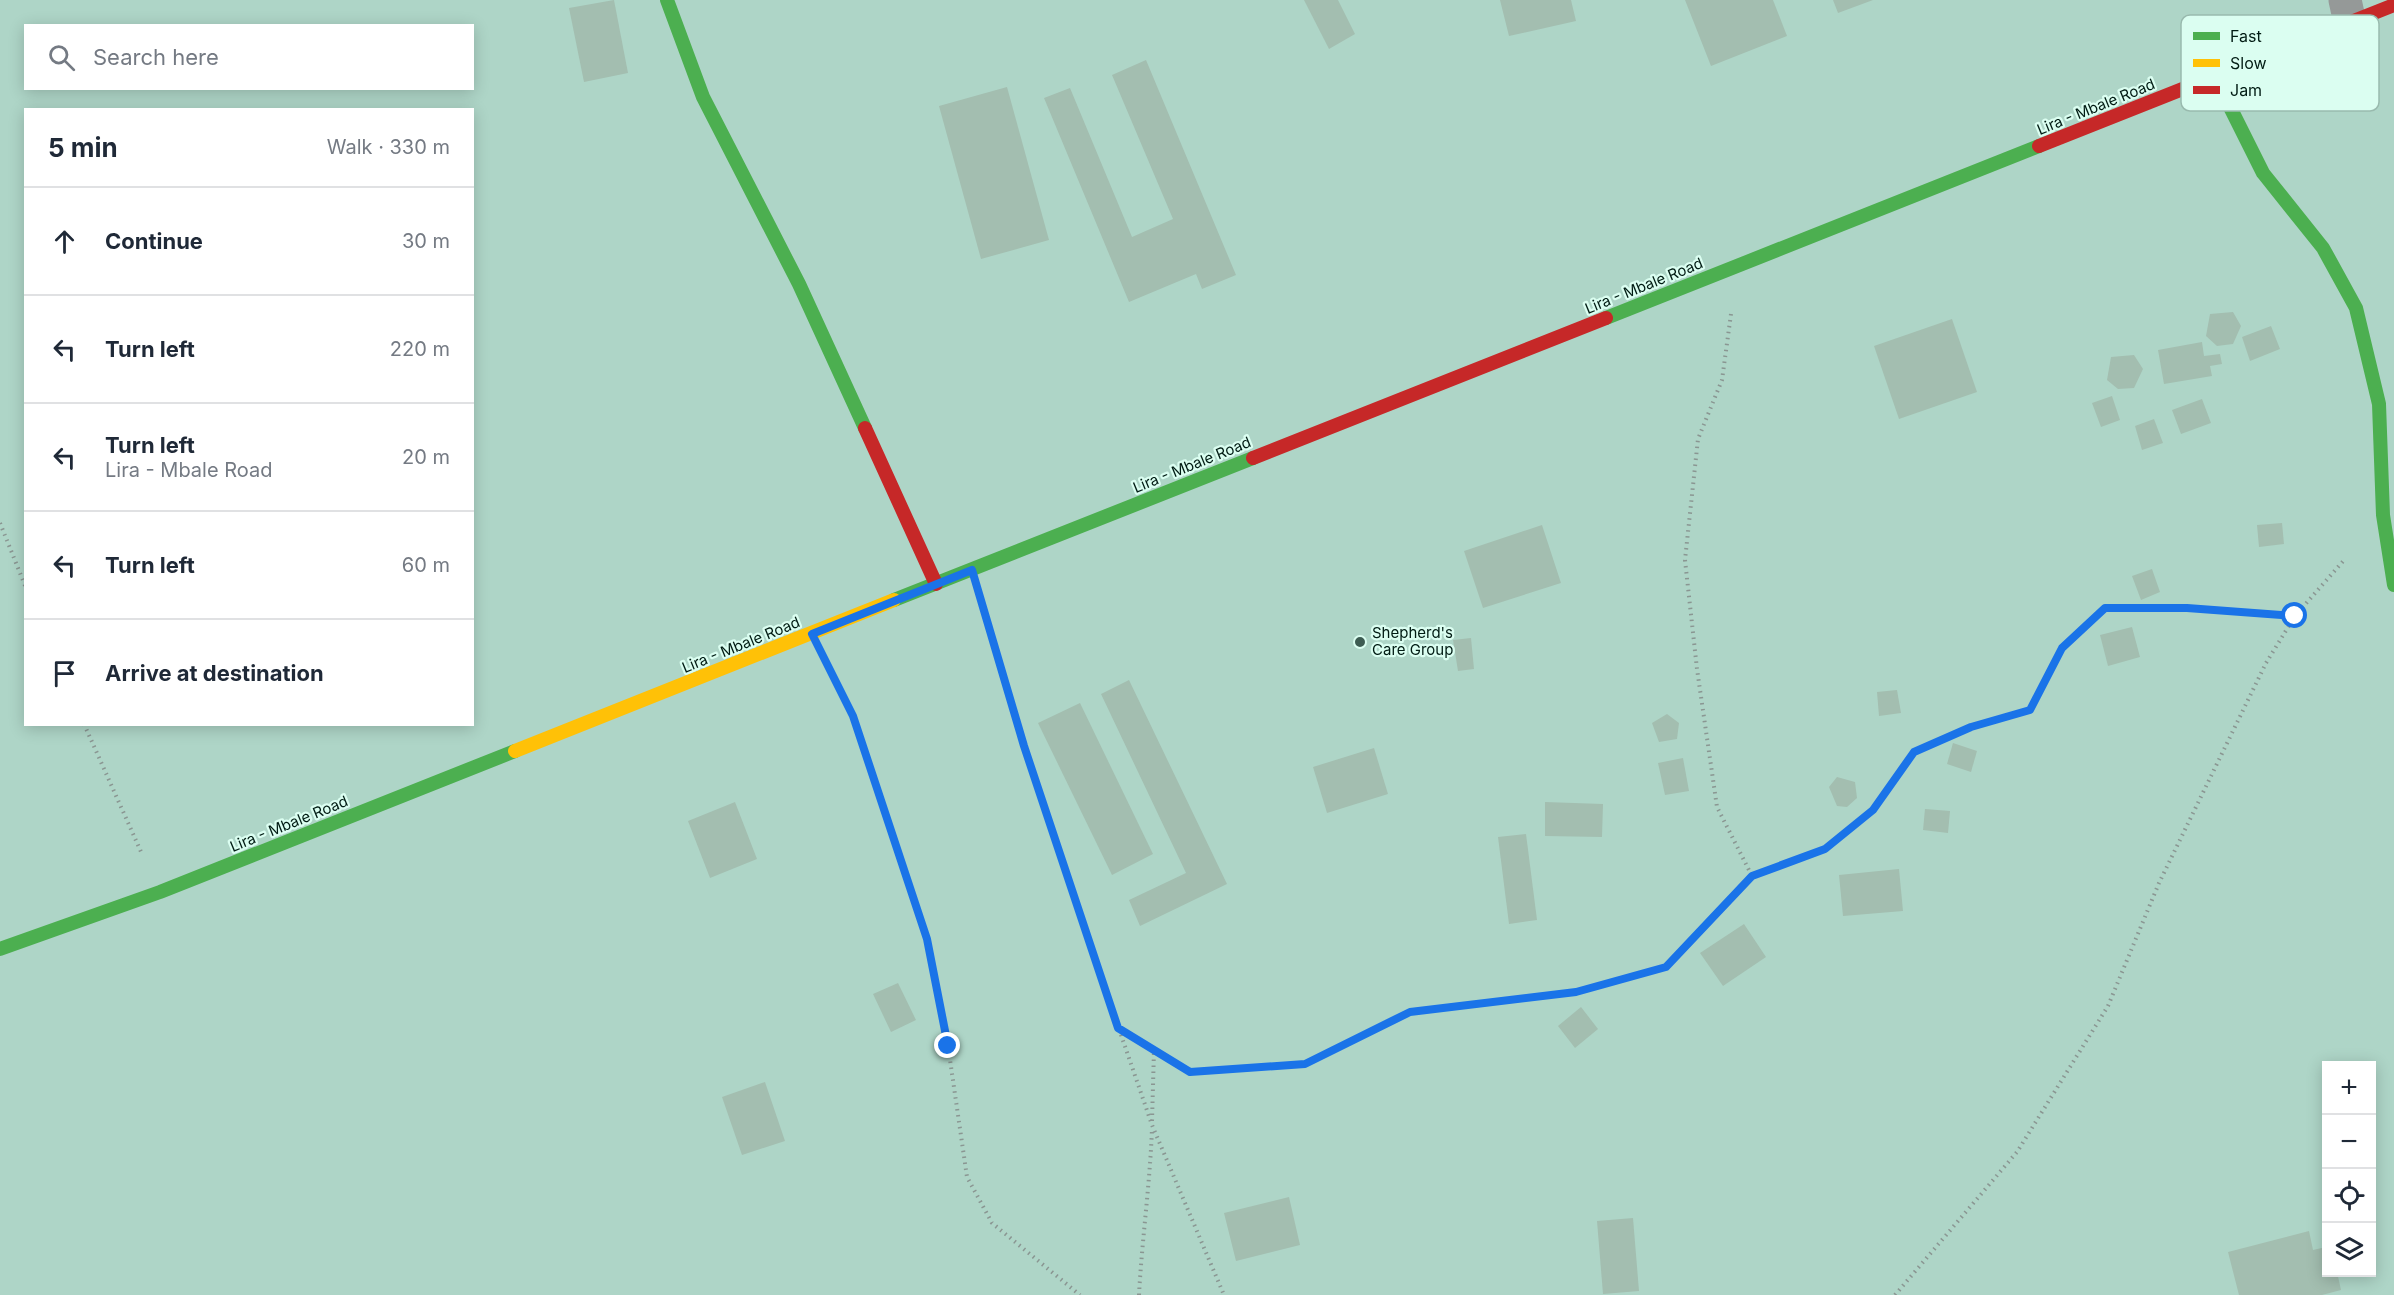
<!DOCTYPE html>
<meta charset="utf-8">
<style>
:root{--surface:#fff;--page:#f2f2f3;--text:#1f2937;--muted:#747a83;--line:#e0e1e3}
body{margin:0;font-family:Inter,sans-serif;background:var(--page);color:var(--text)}
.controls{position:absolute;right:18px;bottom:18px;display:grid;overflow:hidden;border-radius:0px;box-shadow:0 3px 15px #0003}
.controls button{width:54px;height:54px;display:grid;place-items:center;padding:0;border:0;border-bottom:2px solid var(--line);background:var(--surface);color:var(--text);font:30px sans-serif}
.stop{position:absolute;width:18px;height:18px;margin:-14px;border:4px solid #1a73e8;border-radius:50%;background:#fff}
.stop.end{background:#1a73e8;border-color:#fff;box-shadow:0 2px 6px #0008}
.list{margin:0;padding:0;list-style:none}
h2{display:flex;justify-content:space-between;align-items:center;height:78px;margin:0;padding:0 24px;font-size:26px}
h2 small{font-size:20px;font-weight:400;color:var(--muted)}
.list li{display:grid;grid-template-columns:39px 1fr auto;gap:18px;align-items:center;box-sizing:border-box;height:108px;padding:0 24px;border-top:2px solid var(--line)}
.list b{display:block;font-size:22px;white-space:nowrap}
.list p{margin:0;font-size:20px;white-space:nowrap;color:var(--muted)}
.list em{font-size:20px;font-style:normal;color:var(--muted)}
.icon{flex:none;width:33px;height:33px;fill:none;stroke:currentColor;stroke-width:2;stroke-linecap:round;stroke-linejoin:round}
.map{position:relative;flex:none;width:2394px;height:1295px;overflow:hidden}
.search{position:absolute;background:var(--surface);box-shadow:0 3px 15px #0003;left:24px;top:24px;width:450px;height:66px;display:flex;align-items:center;gap:15px;box-sizing:border-box;padding:0 21px;border-radius:0px;color:var(--muted);font-size:22px}
.panel{position:absolute;background:var(--surface);box-shadow:0 3px 15px #0003;left:24px;top:108px;width:450px;height:618px;border-radius:0px}
.map>svg:first-child{display:block}
</style>
<div class="map">
<svg width="2394" height="1295" viewBox="0 0 2394 1295">
<rect width="100%" height="100%" fill="#aed5c7"/>
<!-- building -->
<g fill="#a3beb0">
<path d="M614 0 628 73 584 82 569 8Z"/>
<path d="M1304 0H1338L1355 34 1329 49Z"/>
<path d="M1500 0H1571L1576 21 1509 36Z"/>
<path d="M1685 0H1773L1787 36 1711 66Z"/>
<path d="M1833 0H1873L1838 13Z"/>
<path d="M1146 60 1236 275 1202 289 1196 274 1129 302 1044 98 1070 88 1132 237 1173 219 1112 75Z"/>
<path d="M1007 87 1049 240 981 259 939 106Z"/>
<path d="M2233 312 2241 326 2233 344 2217 346 2206 336 2210 314Z"/>
<path d="M1952 319 1977 392 1899 419 1874 346Z"/>
<path d="M2271 326 2280 349 2250 361 2242 337Z"/>
<path d="M2202 342 2204 356 2220 354 2222 364 2210 366 2212 376 2164 384 2158 350Z"/>
<path d="M2134 355 2143 369 2134 388 2118 389 2107 380 2111 357Z"/>
<path d="M2112 396 2120 420 2101 427 2092 403Z"/>
<path d="M2202 399 2211 423 2181 434 2172 410Z"/>
<path d="M2154 419 2163 443 2142 450 2135 426Z"/>
<path d="M2282 523 2284 544 2259 547 2257 525Z"/>
<path d="M1542 525 1561 583 1483 608 1464 551Z"/>
<path d="M2152 569 2160 592 2141 600 2132 576Z"/>
<path d="M2132 627 2140 657 2108 666 2100 635Z"/>
<path d="M1471 638 1474 669 1458 671 1453 640Z"/>
<path d="M1129 680 1227 884 1140 926 1129 900 1186 873 1101 694Z"/>
<path d="M1897 690 1901 713 1879 716 1877 692Z"/>
<path d="M1080 703 1153 854 1112 875 1038 723Z"/>
<path d="M1667 714 1679 723 1677 739 1659 742 1652 723Z"/>
<path d="M1953 743 1977 751 1971 772 1947 764Z"/>
<path d="M1374 748 1388 794 1327 813 1313 767Z"/>
<path d="M1683 758 1689 791 1665 795 1658 763Z"/>
<path d="M1837 777 1855 782 1857 798 1847 807 1837 806 1829 787Z"/>
<path d="M735 802 757 859 710 878 688 821Z"/>
<path d="M1545 802 1603 804 1602 837 1545 836Z"/>
<path d="M1925 809 1950 811 1948 833 1923 830Z"/>
<path d="M1526 834 1537 920 1509 924 1498 837Z"/>
<path d="M1899 869 1903 911 1843 916 1839 875Z"/>
<path d="M1744 924 1766 957 1723 986 1700 953Z"/>
<path d="M898 983 916 1020 891 1032 873 994Z"/>
<path d="M1581 1007 1598 1029 1575 1048 1558 1026Z"/>
<path d="M765 1082 785 1141 742 1155 722 1097Z"/>
<path d="M1289 1197 1300 1245 1236 1261 1224 1213Z"/>
<path d="M1633 1218 1639 1291 1603 1294 1597 1221Z"/>
<path d="M2309 1231 2313 1250 2326 1247V1272H2337L2341 1290 2322 1295H2239L2228 1252Z"/>
</g>
<g fill="none" stroke-linecap="round" stroke-linejoin="round">
<!-- path -->
<g stroke="#8a9692" stroke-width="4" stroke-dasharray="1.5 4.5" stroke-linecap="butt">
<path d="M1731 314 1722 380 1698 439 1685 560 1697 669 1717 807 1752 876"/>
<path d="M0 523 26 588"/>
<path d="M984 611 1024 746 1118 1028 1190 1072 1305 1064 1410 1012 1576 992 1666 967 1752 876 1825 849 1873 810 1914 752 1971 727 2030 709 2062 648 2105 607 2187 608 2295 616"/>
<path d="M831 673 853 716 927 939 948 1046 967 1177 992 1223 1080 1295"/>
<path d="M84 724 142 854"/>
<path d="M1119 1029 1152 1125 1224 1295"/>
<path d="M1152 1121 1154 1050"/>
<path d="M1139 1295C1142 1239 1150 1184 1152 1128"/>
<path d="M1895 1295 2017 1152 2108 1006 2159 883 2266 663 2295 616 2345 559"/>
</g>
<!-- street -->
<path stroke="#959998" stroke-width="33" d="M2345 0 2350 23"/>
<!-- fast -->
<g stroke="#4caf50" stroke-width="14">
<path d="M667 0 703 97 799 284 865 428"/>
<path d="M2215 77 2263 173 2323 248 2356 308 2379 404 2383 515 2394 585"/>
<path d="M1606 318 2039 146"/>
<path d="M894 600 1253 458"/>
<path d="M0 949 160 892 515 751"/>
</g>
<!-- slow -->
<path stroke="#ffc107" stroke-width="14" d="M515 751 894 600"/>
<!-- jam -->
<g stroke="#c62828" stroke-width="14">
<path d="M2039 146 2394 5"/>
<path d="M865 428 936 584"/>
<path d="M1253 458 1606 318"/>
</g>
</g>
<g fill="none" stroke-linecap="round" stroke-linejoin="round">
<!-- route -->
<path stroke="#1a73e8" stroke-width="8" d="M948 1046 927 939 853 716 812 634 972 570 1024 746 1118 1028 1190 1072 1305 1064 1410 1012 1576 992 1666 967 1752 876 1825 849 1873 810 1914 752 1971 727 2030 710 2062 648 2105 608H2187L2295 616"/>
</g>
<!-- markers -->
<circle fill="#3d5c52" stroke="#dbfef1" stroke-width="2" cx="1360" cy="642" r="6"/>
<g text-anchor="middle" stroke-width="4.5" stroke-linejoin="round" paint-order="stroke">
<!-- street labels -->
<g font-size="15" fill="#001b13" stroke="#dbfef1">
<text transform="translate(2096 107) rotate(-22)" y="5">Lira - Mbale Road</text>
<text transform="translate(1644 286) rotate(-22)" y="5">Lira - Mbale Road</text>
<text transform="translate(1192 465) rotate(-22)" y="5">Lira - Mbale Road</text>
<text transform="translate(741 645) rotate(-22)" y="5">Lira - Mbale Road</text>
<text transform="translate(289 824) rotate(-22)" y="5">Lira - Mbale Road</text>
</g>
<!-- poi labels -->
<g font-size="15" fill="#001b13" stroke="#dbfef1" text-anchor="start">
<text x="1372" y="638">Shepherd's<tspan x="1372" dy="17">Care Group</tspan></text>
</g>
</g>
<!-- legend -->
<rect x="2181" y="15" width="198" height="96" rx="9" fill="#dbfef1" stroke="#99baae" stroke-width="1.5"/>
<rect x="2193" y="32" width="27" height="8" fill="#4caf50"/>
<rect x="2193" y="59" width="27" height="8" fill="#ffc107"/>
<rect x="2193" y="86" width="27" height="8" fill="#c62828"/>
<g font-size="16" fill="#001b13">
<text x="2230" y="42">Fast</text>
<text x="2230" y="69">Slow</text>
<text x="2230" y="96">Jam</text>
</g>
</svg>
<div class="controls">
<button>+</button>
<button>−</button>
<button><svg class="icon" aria-label="locate" viewBox="0 0 24 24"><circle cx="12" cy="12" r="6"/><path d="M12 2v4M12 18v4M2 12h4M18 12h4"/></svg></button>
<button><svg class="icon" aria-label="layers" viewBox="0 0 24 24"><path d="M12 4l9 5-9 5-9-5zM3 14l9 5 9-5"/></svg></button>
</div>
<div class="stop" style="left:2295px;top:616px"></div>
<div class="stop end" style="left:948px;top:1046px"></div>
<div class="search"><svg class="icon" aria-label="search" viewBox="0 0 24 24"><circle cx="10" cy="10" r="6"/><path d="M15 15l6 6"/></svg>Search here</div>
<section class="panel">
<h2>5 min<small>Walk · 330 m</small></h2>
<ul class="list">
<li><svg class="icon" aria-label="ahead" viewBox="0 0 24 24"><path d="M12 20V5M6 11l6-6 6 6"/></svg><div><b>Continue</b></div><em>30 m</em></li>
<li><svg class="icon" aria-label="left" viewBox="0 0 24 24"><path d="M17 20v-9H6M10 6l-5 5 5 5"/></svg><div><b>Turn left</b></div><em>220 m</em></li>
<li><svg class="icon" aria-label="left" viewBox="0 0 24 24"><path d="M17 20v-9H6M10 6l-5 5 5 5"/></svg><div><b>Turn left</b><p>Lira - Mbale Road</p></div><em>20 m</em></li>
<li><svg class="icon" aria-label="left" viewBox="0 0 24 24"><path d="M17 20v-9H6M10 6l-5 5 5 5"/></svg><div><b>Turn left</b></div><em>60 m</em></li>
<li><svg class="icon" aria-label="arrive" viewBox="0 0 24 24"><path d="M6 21V4h12l-3 4 3 4H6"/></svg><div><b>Arrive at destination</b></div></li>
</ul>
</section>
</div>
